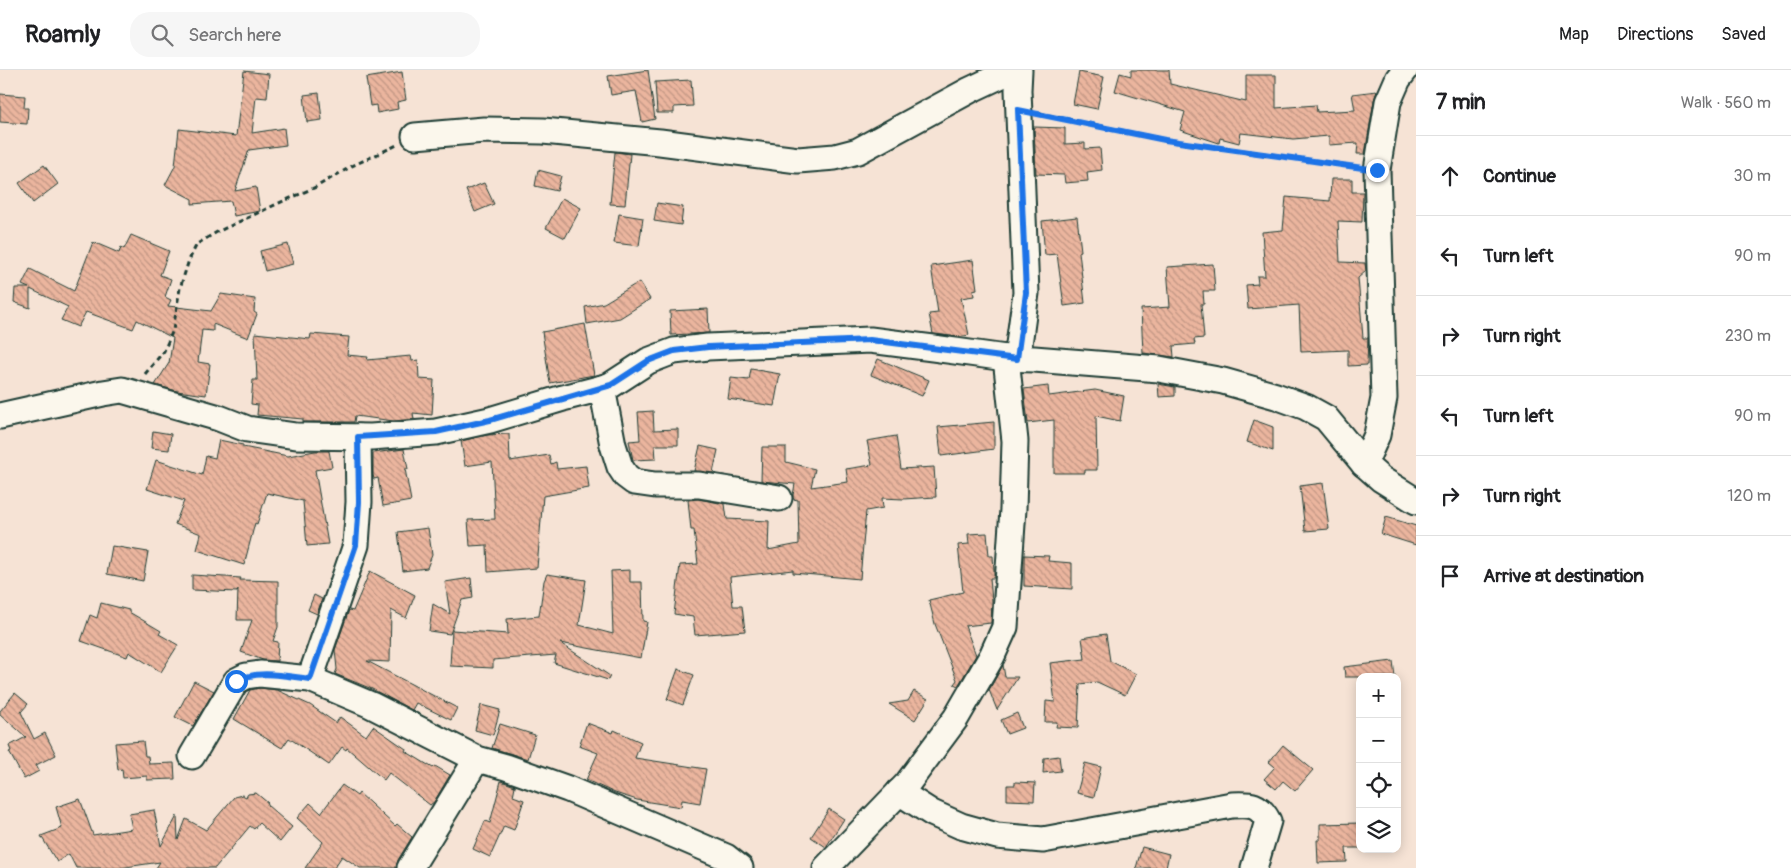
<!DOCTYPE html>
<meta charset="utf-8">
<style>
:root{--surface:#fff;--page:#f6f6f6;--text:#202124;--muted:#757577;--line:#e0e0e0}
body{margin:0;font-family:Pangolin,sans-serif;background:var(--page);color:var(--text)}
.controls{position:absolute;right:15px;bottom:15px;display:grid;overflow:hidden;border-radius:10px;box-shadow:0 2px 12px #0003}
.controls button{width:45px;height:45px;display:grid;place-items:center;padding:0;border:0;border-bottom:1px solid var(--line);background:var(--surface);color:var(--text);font:25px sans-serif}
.stop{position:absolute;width:15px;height:15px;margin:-11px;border:4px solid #1a73e8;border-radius:50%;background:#fff}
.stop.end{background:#1a73e8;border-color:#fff;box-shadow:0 1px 5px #0008}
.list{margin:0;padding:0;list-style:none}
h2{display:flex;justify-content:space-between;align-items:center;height:65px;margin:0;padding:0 20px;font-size:21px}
h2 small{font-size:16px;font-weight:400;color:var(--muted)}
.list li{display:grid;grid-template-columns:32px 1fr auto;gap:15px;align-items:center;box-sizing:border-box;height:80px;padding:0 20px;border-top:1px solid var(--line)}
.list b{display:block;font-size:19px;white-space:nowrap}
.list em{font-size:16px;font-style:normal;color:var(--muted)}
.icon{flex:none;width:28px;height:28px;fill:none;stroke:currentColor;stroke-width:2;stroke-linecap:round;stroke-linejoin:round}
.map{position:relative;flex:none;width:1416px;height:798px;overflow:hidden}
header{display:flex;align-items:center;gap:30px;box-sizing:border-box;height:70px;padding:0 25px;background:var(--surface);border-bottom:1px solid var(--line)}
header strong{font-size:24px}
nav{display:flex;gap:28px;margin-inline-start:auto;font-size:18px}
.search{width:350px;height:45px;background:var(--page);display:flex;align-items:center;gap:12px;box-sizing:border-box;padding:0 18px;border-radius:20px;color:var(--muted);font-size:19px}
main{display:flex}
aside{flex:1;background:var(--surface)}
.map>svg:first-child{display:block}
</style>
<header>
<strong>Roamly</strong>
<div class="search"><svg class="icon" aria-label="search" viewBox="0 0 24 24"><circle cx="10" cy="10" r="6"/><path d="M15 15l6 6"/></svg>Search here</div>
<nav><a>Map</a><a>Directions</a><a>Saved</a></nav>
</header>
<main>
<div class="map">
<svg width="1416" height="798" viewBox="0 0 1416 798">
<defs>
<pattern id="building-back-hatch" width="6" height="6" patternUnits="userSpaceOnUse" patternTransform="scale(1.25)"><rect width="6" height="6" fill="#ebb59e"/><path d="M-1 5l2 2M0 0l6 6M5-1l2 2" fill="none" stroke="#be9482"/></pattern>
</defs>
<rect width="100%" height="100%" fill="#f6e3d5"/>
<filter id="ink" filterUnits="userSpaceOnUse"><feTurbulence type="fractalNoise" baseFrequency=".02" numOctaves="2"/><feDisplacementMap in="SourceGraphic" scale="10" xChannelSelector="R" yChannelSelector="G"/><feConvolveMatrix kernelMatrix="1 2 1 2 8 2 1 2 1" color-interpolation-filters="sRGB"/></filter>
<g filter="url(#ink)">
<!-- building -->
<g fill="url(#building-back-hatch)" stroke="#1f3d34">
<path d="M648 0 655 49 642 52 636 21 611 25 608 6Z"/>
<path d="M1131 0H1169L1170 14 1246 32V5H1276V38L1316 35 1317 42 1355 40 1352 24 1377 21 1374 30 1365 84H1357L1358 73 1329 75V66L1293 69 1241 63 1239 73 1220 68 1219 73 1180 60 1185 42 1115 21 1120 3 1131 6Z"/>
<path d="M244 1 269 4 267 28 256 27 252 63 284 58 286 75 249 80 235 121 256 117 260 141 234 146 231 131 192 134V129L165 115 175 96 179 59 236 66Z"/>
<path d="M402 2 406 30 397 32 398 39 377 43 376 35 370 36 366 8Z"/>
<path d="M1079 2 1104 7 1097 39 1073 34Z"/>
<path d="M691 10 693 36 674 37V43H657L655 12Z"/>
<path d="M319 23 322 50 307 52 304 25Z"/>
<path d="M0 24 25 26 24 38H28L27 54 0 52Z"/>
<path d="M1034 57 1065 58V74L1085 73V79L1100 78 1102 100 1087 102 1088 111 1065 113 1064 105 1036 104Z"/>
<path d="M615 82 630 84 625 135 610 134Z"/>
<path d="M44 95 58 114 33 133 19 113Z"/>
<path d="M538 100 561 106 557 121 535 116Z"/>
<path d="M1331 109H1352V122H1363L1362 152 1338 151 1340 192 1365 193 1366 201 1358 208 1363 268H1368L1367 295 1348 296V280L1301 282 1299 235 1248 239 1246 215 1258 214 1257 206H1265L1262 162 1283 160 1286 127 1330 131Z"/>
<path d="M484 113 494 134 475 142 466 120Z"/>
<path d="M562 128 581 138 565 168 546 158Z"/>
<path d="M657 133 683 137 681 155 654 151Z"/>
<path d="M619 144 643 148 639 176 614 173Z"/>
<path d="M1077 147 1081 181 1079 182 1085 233 1064 236 1057 184 1045 185 1042 151Z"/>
<path d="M131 165 169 181 160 205 171 209 165 227 171 230 168 236 211 241 221 224 255 229 254 242 257 244 248 268 213 254V261L202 260 198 292 210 294 206 325 177 321 155 315 169 293 173 268 137 250 133 259 86 242 78 257 61 250 68 237 30 219V238L14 232 15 218H29L22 215 30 199 74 221 93 172 119 183 121 177 124 179Z"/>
<path d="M288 174 293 194 265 201 260 181Z"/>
<path d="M973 190 977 219 973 220 974 226 961 228 969 265 959 267 933 264 929 244 938 243 931 196Z"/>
<path d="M1213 194 1215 221H1203L1204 234H1201L1204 268 1194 269 1195 274 1173 276 1174 287 1143 283 1141 239 1170 237 1167 197Z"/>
<path d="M639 212 650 229 620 248 587 254 585 237 604 233Z"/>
<path d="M708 239 709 263 671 265 670 241Z"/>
<path d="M585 254 594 305 550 313 542 262Z"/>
<path d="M255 263 310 269 311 264 349 267 347 285 368 287 367 290 411 286 412 291 418 290 419 309 434 310 432 345 413 343 414 349 394 351 355 346 354 352H303V349L257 345 258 335 251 334 253 310H257Z"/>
<path d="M878 289 929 310 922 326 871 305Z"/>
<path d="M751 299 780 304 774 336 728 329 731 308 749 310Z"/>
<path d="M1158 314 1175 317V326L1159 327Z"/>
<path d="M1048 316 1049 326 1095 320 1124 326 1120 351 1096 346 1097 400H1085V403H1054V350L1028 353 1024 319Z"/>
<path d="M653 341 654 360 678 359V375H655L656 389 633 390 629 371 640 370 638 342Z"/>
<path d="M1254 350 1273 357V381L1247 372Z"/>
<path d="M994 352V379L941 386 938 357Z"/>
<path d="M153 361 171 364 169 380 151 378Z"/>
<path d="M509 364 510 391 549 385 551 394 556 392 557 399 586 396 589 418 543 426 537 498 488 502 487 475 470 476 468 450 495 449 492 392 465 396 461 371 487 365Z"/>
<path d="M896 366 901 399 934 397 936 427 903 429 882 428 883 438 866 441 860 509 793 503V500L730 507 733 536H742L745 561 695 565 693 547 674 544 680 495 698 494 694 460H691L688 430 698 429 725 434 727 449 769 451 768 480 799 474 798 430 793 429V425L795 414 761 411 762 377H786V392L815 399 811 417 848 412 846 399 872 395 867 371Z"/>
<path d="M219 370 243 375V377L288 386 315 381H329L332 397 315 400 328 474 307 476 303 431 267 423 257 454 255 453 244 495 197 480 201 464 175 454 184 431 147 419 156 390 202 405 206 386 215 388Z"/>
<path d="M700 376 718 380 713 403 694 401Z"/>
<path d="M404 379 408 399H405L411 431 383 436 378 408 374 409 373 405V383Z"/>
<path d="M1323 413 1329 459 1305 461 1300 416Z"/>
<path d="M1386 447 1416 456V475L1381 464Z"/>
<path d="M428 458 432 485 427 498 403 501 398 462Z"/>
<path d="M987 463 989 486H993L994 500V508H990L992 531 991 553 965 556 976 585 958 616 954 614 957 610 935 554 929 530 963 522 958 475 969 474 968 464Z"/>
<path d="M112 476 148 482 143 511 107 504Z"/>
<path d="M1024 485 1049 486 1048 491 1072 493V519L1024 516Z"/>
<path d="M630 500V512H642L643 551 647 552 641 588 560 573 610 606 608 610 554 593 556 585 493 590V598L450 596 452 560 508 564 507 549 539 546 544 511 547 504 586 510 579 555 613 564 611 501Z"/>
<path d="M370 501 415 525 406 548 391 540 390 592 367 591 457 638 451 650 416 633 412 640 372 619 335 604 337 599 335 580 349 540 353 541Z"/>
<path d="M192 505 241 508 240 510 278 511V557L273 571 278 572 277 591 263 590 241 582 252 550H237L238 519 237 522 192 520Z"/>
<path d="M471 508 473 528 462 530 450 564 429 561 433 534 450 544 445 512Z"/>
<path d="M314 525 322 529 317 544 308 540Z"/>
<path d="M101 533 129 540V542L161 561 159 564 178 575 161 602 129 582 127 587 81 571 90 545 97 548Z"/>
<path d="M1106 564 1110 591 1136 604 1125 625 1097 612 1080 614 1078 658 1056 657 1057 652H1045L1046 631 1055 632 1050 593 1085 589 1082 568Z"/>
<path d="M1393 591 1395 607H1345L1344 597Z"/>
<path d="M1003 595 1005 607H1018L997 640 989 620Z"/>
<path d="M678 599 694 605 683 635 667 629Z"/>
<path d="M194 611 214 621 193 656 175 647Z"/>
<path d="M260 618 277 620 310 635 336 653 340 647 366 666 373 656 406 679 405 681 433 698 435 696 450 705 434 732 430 735 389 703 384 710 347 678 346 680 342 677 329 695 289 668 282 678 234 649 250 620Z"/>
<path d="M914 621 928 629 915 650 889 634 908 631Z"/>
<path d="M15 623 28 634 21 642 34 669 45 663 56 685 36 695 39 701 24 709 9 682 11 681 9 676 26 667 0 644V641Z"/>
<path d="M481 635 500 640 493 665 475 660Z"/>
<path d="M1017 643 1023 658 1007 664 1001 650Z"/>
<path d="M587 653 613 663 614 660 641 672 635 688 706 699 700 733 682 730 681 737 637 730 615 723 586 710 598 683 579 676Z"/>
<path d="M500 654 535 665 528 689 492 678Z"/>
<path d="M143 671 145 686H148L149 694 174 693 175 709 147 710V706L123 708 122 699 118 700 115 673Z"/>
<path d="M1283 675 1313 700 1295 721 1283 711 1276 719 1264 709 1275 697 1269 692Z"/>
<path d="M1059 686 1061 701 1043 703 1044 688Z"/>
<path d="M1085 693 1101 697 1094 727 1077 723Z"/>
<path d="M501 711 515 716 513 726 524 730 514 760 504 756 490 787 473 779 485 751 490 753Z"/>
<path d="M1015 712 1035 713 1034 731 1007 730V715H1015Z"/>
<path d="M342 715 357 726 359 723 395 756 397 754 412 767 398 790 396 798H360L342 786 334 798H305L323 772 297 748 310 733 321 743Z"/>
<path d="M256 723 268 733 267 735 292 757 280 772 259 753 254 759 250 756 215 798H156L160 792 119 798H76L69 784 57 792 41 766 62 758 56 737 80 729 93 765 132 759 129 744 154 740 161 776 177 746 178 770 186 749 206 760 234 727 242 725 246 727 248 724Z"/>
<path d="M829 739 844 749 826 777 811 767Z"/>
<path d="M1360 753V778H1346L1347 792 1318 793 1317 770H1320V754Z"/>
<path d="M1142 777 1169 784 1166 798H1136Z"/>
</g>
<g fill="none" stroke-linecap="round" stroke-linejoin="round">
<defs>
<g id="minor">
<path d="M415 66 484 60 543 61 660 72 798 90 835 87 858 81 970 20 1004 4 1010 0"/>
<path d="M1017 289 1026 223 1018 20 1019 0"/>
<path d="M602 318 613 375 620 397 626 406 634 412 655 415H699L779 428"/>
<path d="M0 346 103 323 122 320 219 348 247 359 296 366 371 367 436 362 490 350 563 328 602 318 611 315 648 291 674 281 708 277 870 270 933 278 1006 288 1034 289 1159 299 1223 311 1276 326 1306 337 1326 348 1364 394 1381 409 1416 431"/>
<path d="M1364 394 1377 365 1384 328 1377 100 1388 32 1398 9 1405 0"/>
<path d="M310 609 356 475 359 432 358 367"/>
<path d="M192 686 236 611 246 606 260 604 310 609 371 635 477 689 506 697 568 719 726 787 740 798"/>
<path d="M899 722 932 743 961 756 997 766 1043 770 1232 735C1251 734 1259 734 1268 751L1254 798"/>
<path d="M410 798 477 689"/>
<path d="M826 798 907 714 956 648 992 586 1005 557 1013 439 1015 371 1006 288"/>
</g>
</defs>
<!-- minor casing -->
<use href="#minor" stroke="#1f3d34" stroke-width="29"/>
<!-- path -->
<g stroke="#1f3d34" stroke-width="3" stroke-dasharray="5 4" stroke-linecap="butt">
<path d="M1040 44 1165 70 1357 97"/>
<path d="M145 304 164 281 173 260 180 218 189 190 197 174 217 162 277 134 316 117 352 96 397 75"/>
</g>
<!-- minor -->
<use href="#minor" stroke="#fbf7ec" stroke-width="25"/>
</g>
</g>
<g fill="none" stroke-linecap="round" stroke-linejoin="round" filter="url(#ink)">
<!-- route -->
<path stroke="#1a73e8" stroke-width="6" d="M236 611C259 599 285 606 310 609L356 475 359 432 358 367 436 362 490 350 611 315 648 291 674 281 708 277 870 270 1017 289 1026 223 1018 40 1165 70 1377 100"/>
</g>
</svg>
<div class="controls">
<button>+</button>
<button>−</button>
<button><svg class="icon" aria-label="locate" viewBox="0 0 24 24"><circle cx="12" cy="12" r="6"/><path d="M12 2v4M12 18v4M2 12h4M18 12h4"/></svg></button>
<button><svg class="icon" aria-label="layers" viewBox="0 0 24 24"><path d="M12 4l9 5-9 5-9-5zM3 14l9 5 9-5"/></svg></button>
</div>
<div class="stop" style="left:236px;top:611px"></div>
<div class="stop end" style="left:1377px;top:100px"></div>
</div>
<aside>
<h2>7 min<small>Walk · 560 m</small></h2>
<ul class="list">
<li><svg class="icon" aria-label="ahead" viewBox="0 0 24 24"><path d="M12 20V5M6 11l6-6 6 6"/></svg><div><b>Continue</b></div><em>30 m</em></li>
<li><svg class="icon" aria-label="left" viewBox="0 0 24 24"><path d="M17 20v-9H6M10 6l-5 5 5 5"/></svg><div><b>Turn left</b></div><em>90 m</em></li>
<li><svg class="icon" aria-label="right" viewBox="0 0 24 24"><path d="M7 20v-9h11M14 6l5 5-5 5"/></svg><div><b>Turn right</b></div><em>230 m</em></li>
<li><svg class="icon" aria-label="left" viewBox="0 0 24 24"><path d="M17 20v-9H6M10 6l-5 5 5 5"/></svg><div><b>Turn left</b></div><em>90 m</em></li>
<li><svg class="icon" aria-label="right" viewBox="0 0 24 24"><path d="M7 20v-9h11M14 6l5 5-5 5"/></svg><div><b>Turn right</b></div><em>120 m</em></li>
<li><svg class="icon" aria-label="arrive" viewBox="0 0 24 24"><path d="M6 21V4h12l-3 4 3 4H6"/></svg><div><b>Arrive at destination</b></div></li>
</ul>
</aside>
</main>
